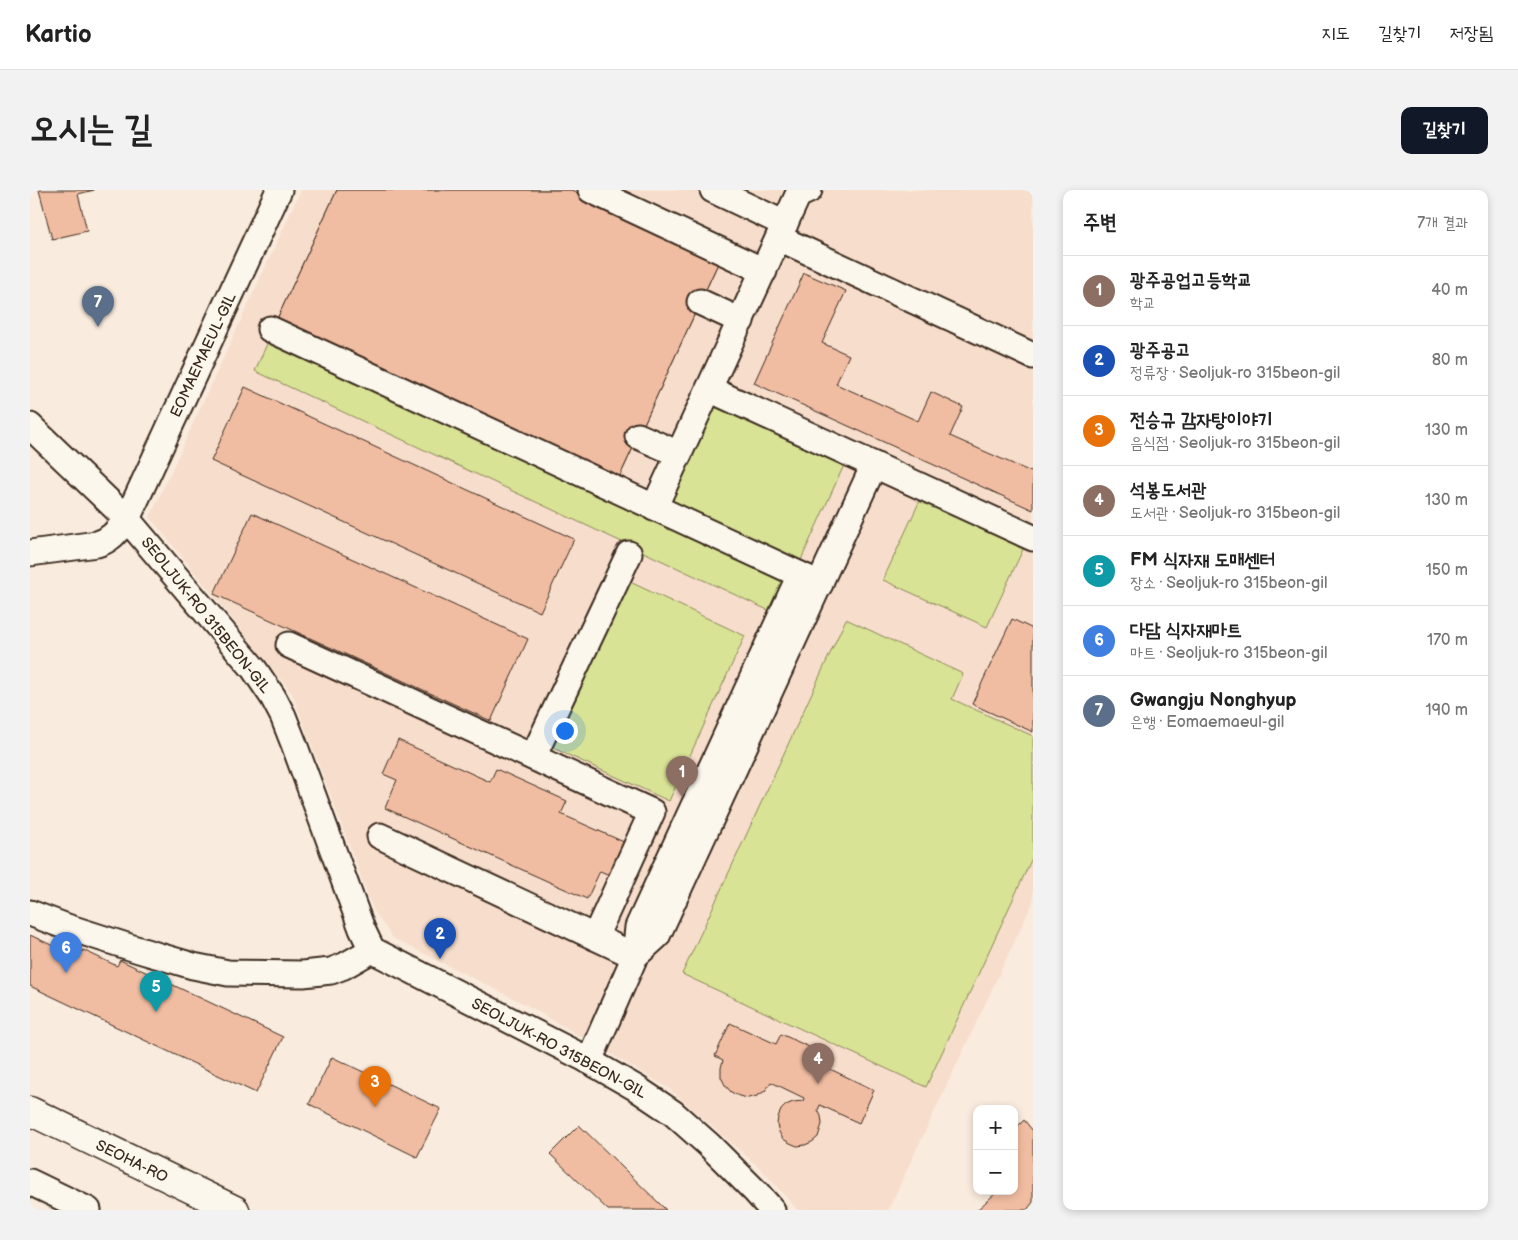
<!DOCTYPE html>
<html lang="ko">
<meta charset="utf-8">
<style>
:root{--surface:#fff;--page:#f2f2f2;--text:#222;--muted:#767676;--line:#e0e0e0;--accent:#111827}
body{margin:0;font-family:"Balsamiq Sans","Poor Story",sans-serif;background:var(--page);color:var(--text)}
.controls{position:absolute;right:15px;bottom:15px;display:grid;overflow:hidden;border-radius:10px;box-shadow:0 2px 8px #0003}
.controls button{width:45px;height:45px;display:grid;place-items:center;padding:0;border:0;border-bottom:1px solid var(--line);background:var(--surface);color:var(--text);font:25px sans-serif}
.you{position:absolute;left:534px;top:540px;width:18px;height:18px;margin:-12px;border:4px solid #fff;border-radius:50%;background:#1a73e8;box-shadow:0 0 0 8px #1a73e833}
.badge{display:grid;place-items:center;width:32px;height:32px;border-radius:50%;background:var(--accent);color:#fff;font-size:16px;font-weight:700}
.pin{position:absolute;translate:-50% -41px;filter:drop-shadow(0 1px 2px #0008)}
.pin::after{content:'';position:absolute;top:26px;width:18px;height:15px;background:inherit;clip-path:polygon(0 0,100% 0,50% 100%)}
.list{margin:0;padding:0;list-style:none}
h2{display:flex;justify-content:space-between;align-items:center;height:65px;margin:0;padding:0 20px;font-size:21px}
h2 small{font-size:16px;font-weight:400;color:var(--muted)}
.list li{display:grid;grid-template-columns:32px 1fr auto;gap:15px;align-items:center;box-sizing:border-box;height:70px;padding:0 20px;border-top:1px solid var(--line)}
.list b{display:block;font-size:19px;white-space:nowrap}
.list p{margin:0;font-size:16px;white-space:nowrap;color:var(--muted)}
.list em{font-size:16px;font-style:normal;color:var(--muted)}
.map{position:relative;flex:none;width:1003px;height:1020px;overflow:hidden;border-radius:10px}
header{display:flex;align-items:center;gap:30px;box-sizing:border-box;height:70px;padding:0 25px;background:var(--surface);border-bottom:1px solid var(--line)}
header strong{font-size:24px}
nav{display:flex;gap:28px;margin-inline-start:auto;font-size:18px}
.intro{display:flex;align-items:center;justify-content:space-between;box-sizing:border-box;height:120px;padding:0 30px}
h1{margin:0;font-size:35px}
.button{padding:12px 22px;border-radius:10px;background:var(--accent);color:#fff;font-size:18px;font-weight:700}
main{display:flex;gap:30px;padding:0 30px}
aside{flex:1;background:var(--surface);border-radius:10px;box-shadow:0 2px 8px #0003}
.map>svg:first-child{display:block}
</style>
<header>
<strong>Kartio</strong>
<nav><a>지도</a><a>길찾기</a><a>저장됨</a></nav>
</header>
<div class="intro"><h1>오시는 길</h1><a class="button">길찾기</a></div>
<main>
<div class="map">
<svg width="1003" height="1020" viewBox="0 0 1003 1020">
<rect width="100%" height="100%" fill="#f9ebdd"/>
<filter id="ink" filterUnits="userSpaceOnUse"><feTurbulence type="fractalNoise" baseFrequency=".02" numOctaves="2"/><feDisplacementMap in="SourceGraphic" scale="10" xChannelSelector="R" yChannelSelector="G"/><feConvolveMatrix kernelMatrix="1 2 1 2 8 2 1 2 1" color-interpolation-filters="sRGB"/></filter>
<g filter="url(#ink)">
<!-- built -->
<path fill="#f7ddcb" d="M271 0H1003V712L858 1020H768L730 978 637 897 495 814 363 748 344 721 262 503 120 327Z"/>
<!-- green -->
<g fill="#d8e395" stroke="#8a865a">
<path d="M240 147 758 388 742 422 225 181Z"/>
<path d="M681 211 815 273 770 372 635 310Z"/>
<path d="M891 308 995 355 957 437 853 390Z"/>
<path d="M600 392 715 446 639 611 523 558Z"/>
<path d="M816 429 933 484 922 509 1003 546V666L896 897 652 784Z"/>
</g>
<!-- building -->
<g fill="#f1bda2" stroke="#3b2a1e" fill-rule="evenodd">
<path d="M9 0H64L48 4 57 41 22 49Z"/>
<path d="M307 0H541L690 69 589 288 247 129ZM406 16 562 89 526 166 370 94Z"/>
<path d="M307 0H541L690 69 589 288 247 129Z"/>
<path d="M774 83 816 101 792 153 819 165 806 194 888 231 901 202 933 217 920 246 1001 282 1003 278V320L724 193Z"/>
<path d="M215 197 544 349 510 422 181 271Z"/>
<path d="M222 323 498 449 461 531 184 404Z"/>
<path d="M982 429 1003 439V542L942 514Z"/>
<path d="M368 550 460 592 466 579 537 611 531 624 596 653 582 686 570 681 557 709 355 618 367 590 353 584Z"/>
<path d="M0 745 49 768 53 760 87 776 90 770 253 847 226 903 0 796Z"/>
<path d="M700 833 746 854 751 844 805 869 800 879 844 900 829 933 790 915 788 920 791 926 792 934 788 947 782 952 775 955 767 956 760 953 753 949 749 942 747 935 748 927 751 920 756 915 763 912 773 911 774 908 741 892 735 901 727 906 718 908 709 906 701 902 695 895 691 887V878L693 870 685 866Z"/>
<path d="M302 867 411 919 387 967 279 914Z"/>
<path d="M994 930 1003 941V1012L997 1020H947L968 1001H984V940Z"/>
<path d="M549 935 636 1020H578L520 964Z"/>
</g>
<g fill="none" stroke-linecap="round" stroke-linejoin="round">
<defs>
<g id="minor">
<path d="M561 0 734 81"/>
<path d="M683 0 755 34"/>
<path d="M749 48 1003 166"/>
<path d="M670 112 711 131"/>
<path d="M240 139 790 394"/>
<path d="M679 199 1003 348"/>
<path d="M0 236 97 329 224 479 243 507 253 526 264 554 332 739 342 760 552 867 606 898 643 923 679 955 726 1002 742 1020"/>
<path d="M608 246 649 264"/>
<path d="M624 318 768 5 779 0"/>
<path d="M0 363 67 354C81 350 88 340 97 329L249 0"/>
<path d="M259 455 622 622 565 747"/>
<path d="M503 567 599 364"/>
<path d="M350 646 605 766"/>
<path d="M0 723 37 737 109 760 163 776 198 783 273 784 301 781 314 776 342 760"/>
<path d="M605 766 627 746 844 275"/>
<path d="M559 871 605 766 608 737 770 385"/>
<path d="M0 992 58 1020"/>
</g>
<path id="major" d="M0 921 205 1020"/>
</defs>
<!-- minor casing -->
<use href="#minor" stroke="#3b2a1e" stroke-width="29"/>
<!-- major casing -->
<use href="#major" stroke="#3b2a1e" stroke-width="31"/>
<!-- minor -->
<use href="#minor" stroke="#fbf7ec" stroke-width="25"/>
<!-- major -->
<use href="#major" stroke="#fbf7ec" stroke-width="28"/>
</g>
</g>
<g text-anchor="middle" stroke-width="5" stroke-linejoin="round" paint-order="stroke">
<!-- street labels -->
<g font-size="15" fill="#3b2a1e" stroke="#fbf7ec">
<text transform="translate(173 165) rotate(-65)" y="5">EOMAEMAEUL-GIL</text>
<text transform="translate(176 425) rotate(51)" y="5">SEOLJUK-RO 315BEON-GIL</text>
<text transform="translate(529 858) rotate(28)" y="5">SEOLJUK-RO 315BEON-GIL</text>
<text transform="translate(102 971) rotate(26)" y="5">SEOHA-RO</text>
</g>
</g>
</svg>
<div class="controls">
<button>+</button>
<button>−</button>
</div>
<div class="you"></div>
<div class="pin badge" style="left:652px;top:607px;background:#8d6e63">1</div>
<div class="pin badge" style="left:410px;top:769px;background:#1a4fb4">2</div>
<div class="pin badge" style="left:345px;top:917px;background:#e8710a">3</div>
<div class="pin badge" style="left:788px;top:894px;background:#8d6e63">4</div>
<div class="pin badge" style="left:126px;top:822px;background:#0f9aa8">5</div>
<div class="pin badge" style="left:36px;top:783px;background:#3f7fe0">6</div>
<div class="pin badge" style="left:68px;top:137px;background:#5c6f8a">7</div>
</div>
<aside>
<h2>주변<small>7개 결과</small></h2>
<ul class="list">
<li><span class="badge" style="background:#8d6e63">1</span><div><b>광주공업고등학교</b><p>학교</p></div><em>40 m</em></li>
<li><span class="badge" style="background:#1a4fb4">2</span><div><b>광주공고</b><p>정류장 · Seoljuk-ro 315beon-gil</p></div><em>80 m</em></li>
<li><span class="badge" style="background:#e8710a">3</span><div><b>전승규 감자탕이야기</b><p>음식점 · Seoljuk-ro 315beon-gil</p></div><em>130 m</em></li>
<li><span class="badge" style="background:#8d6e63">4</span><div><b>석봉도서관</b><p>도서관 · Seoljuk-ro 315beon-gil</p></div><em>130 m</em></li>
<li><span class="badge" style="background:#0f9aa8">5</span><div><b>FM 식자재 도매센터</b><p>장소 · Seoljuk-ro 315beon-gil</p></div><em>150 m</em></li>
<li><span class="badge" style="background:#3f7fe0">6</span><div><b>다담 식자재마트</b><p>마트 · Seoljuk-ro 315beon-gil</p></div><em>170 m</em></li>
<li><span class="badge" style="background:#5c6f8a">7</span><div><b>Gwangju Nonghyup</b><p>은행 · Eomaemaeul-gil</p></div><em>190 m</em></li>
</ul>
</aside>
</main>
